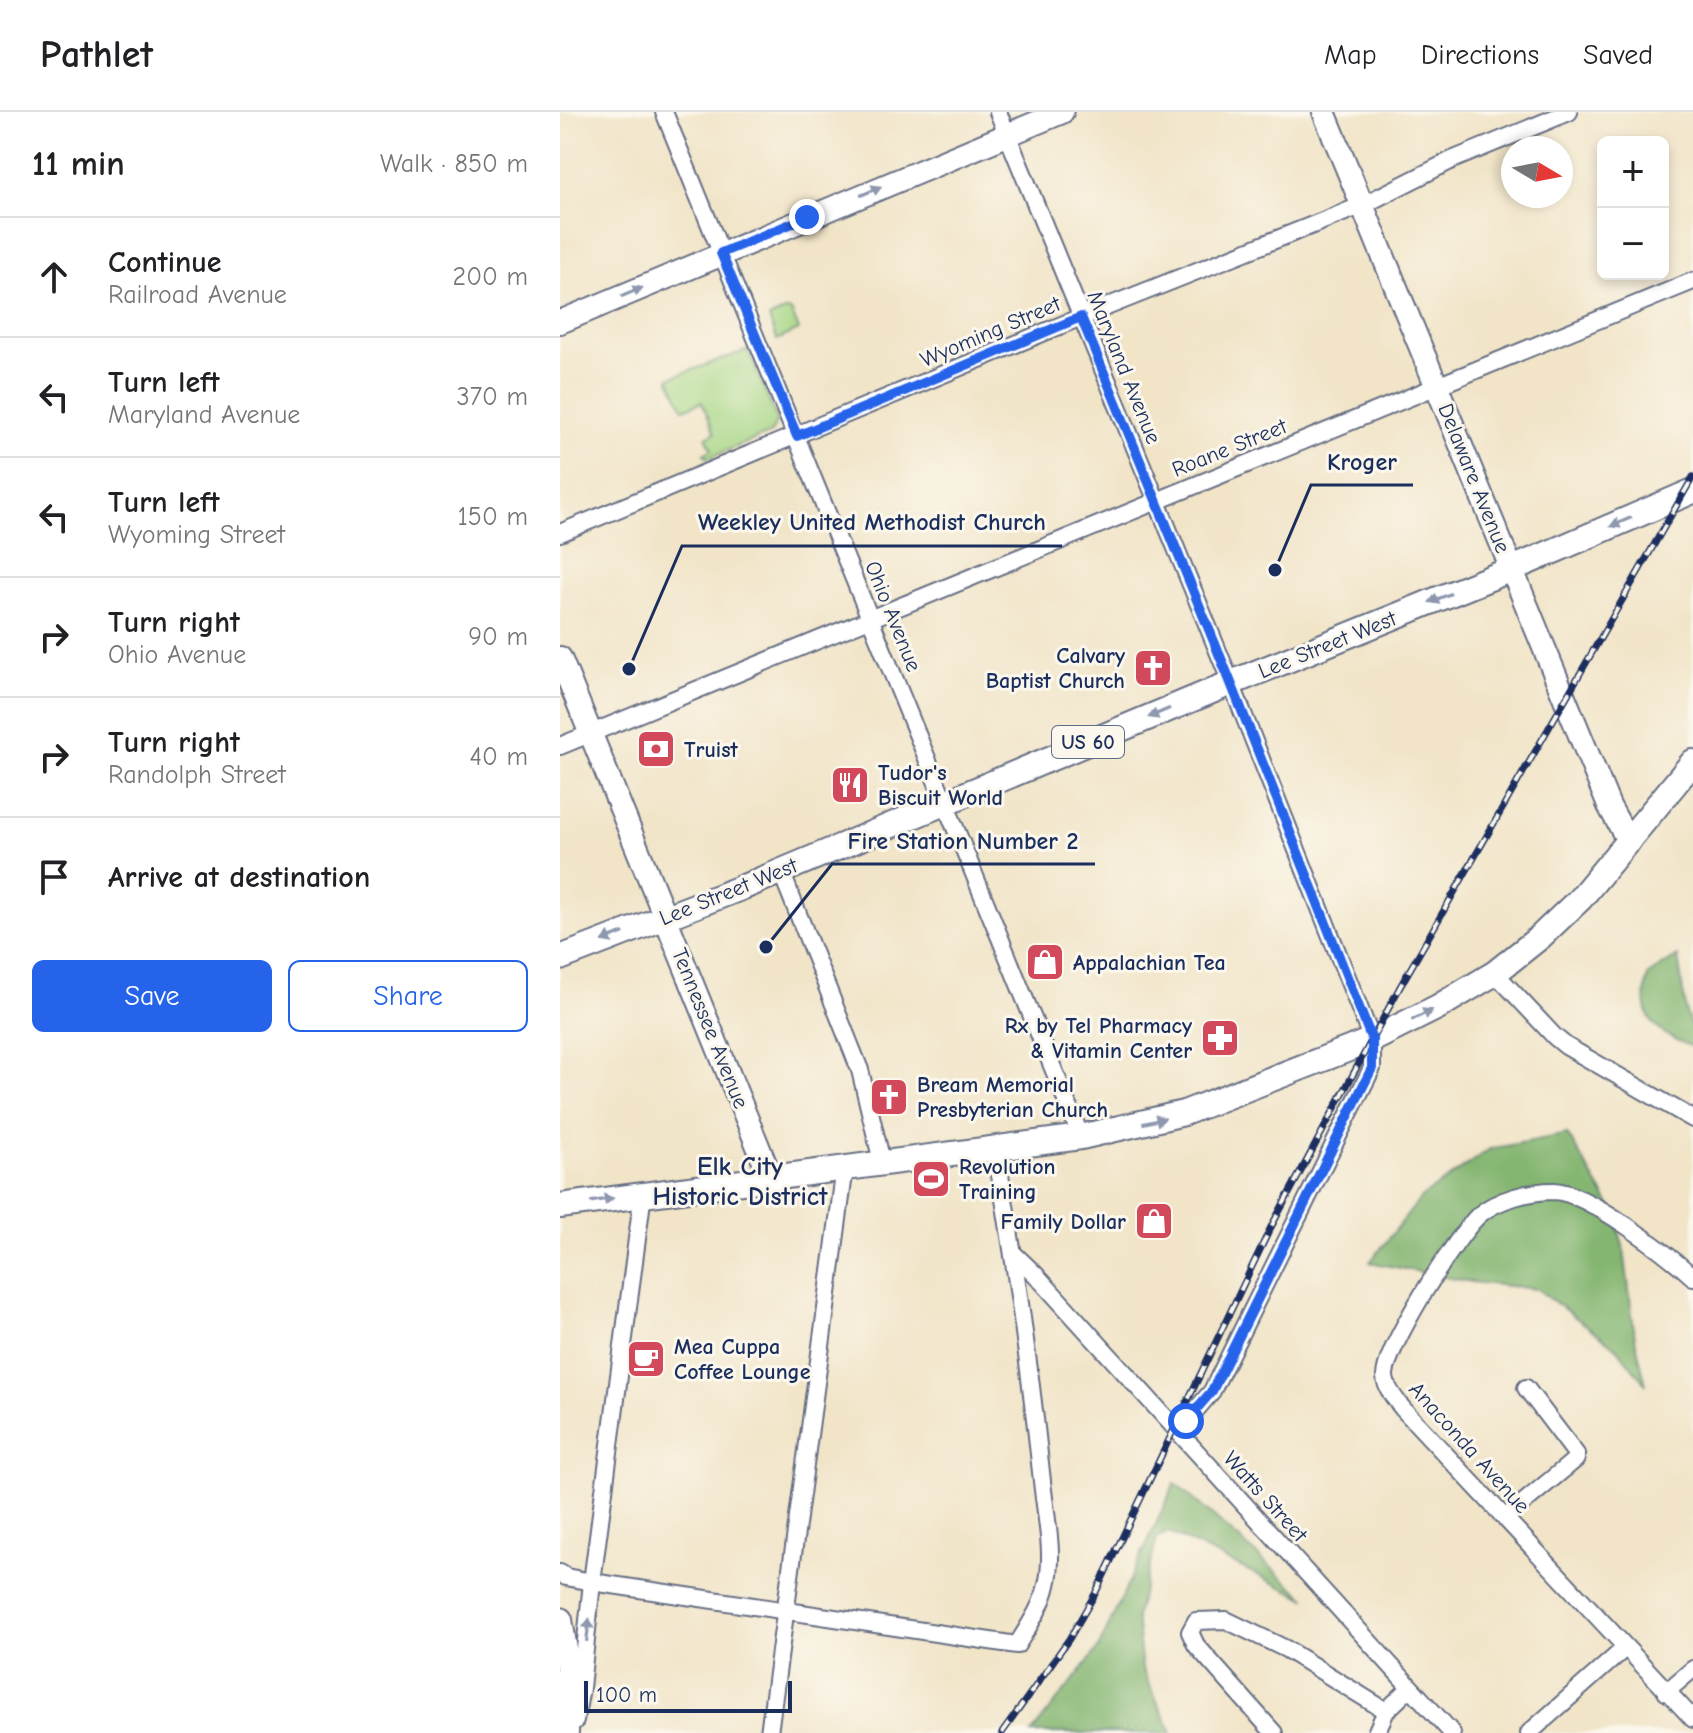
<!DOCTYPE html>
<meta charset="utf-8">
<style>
:root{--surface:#fff;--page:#f2f2f2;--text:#202124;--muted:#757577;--line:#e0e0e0;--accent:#2563eb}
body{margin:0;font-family:"Comic Neue",sans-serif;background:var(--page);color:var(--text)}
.controls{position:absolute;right:24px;top:24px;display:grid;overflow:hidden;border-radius:12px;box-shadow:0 4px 12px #0003}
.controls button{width:72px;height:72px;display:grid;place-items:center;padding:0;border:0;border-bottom:2px solid var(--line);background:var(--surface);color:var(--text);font:40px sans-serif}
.compass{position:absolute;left:941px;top:24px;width:72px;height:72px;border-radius:50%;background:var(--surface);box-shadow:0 4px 12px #0003;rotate:100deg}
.scale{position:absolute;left:24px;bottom:20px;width:208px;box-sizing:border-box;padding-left:8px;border:4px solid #1b2f5e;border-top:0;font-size:22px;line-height:28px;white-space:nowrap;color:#1b2f5e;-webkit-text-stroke:6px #fbf7ec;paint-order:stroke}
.stop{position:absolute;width:24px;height:24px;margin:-18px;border:6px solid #2563eb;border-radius:50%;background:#fff}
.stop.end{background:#2563eb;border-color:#fff;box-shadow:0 2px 8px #0008}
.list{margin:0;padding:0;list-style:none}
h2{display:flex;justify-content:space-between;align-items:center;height:104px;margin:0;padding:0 32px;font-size:34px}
h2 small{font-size:26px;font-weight:400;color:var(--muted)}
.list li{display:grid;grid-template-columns:52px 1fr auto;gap:24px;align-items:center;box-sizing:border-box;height:120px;padding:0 32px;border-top:2px solid var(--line)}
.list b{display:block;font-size:30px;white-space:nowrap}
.list p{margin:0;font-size:26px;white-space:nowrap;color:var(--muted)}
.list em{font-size:26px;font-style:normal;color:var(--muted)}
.actions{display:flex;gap:16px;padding:24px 32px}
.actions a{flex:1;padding:18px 0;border:2px solid var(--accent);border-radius:12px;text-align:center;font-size:28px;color:var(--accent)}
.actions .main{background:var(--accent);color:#fff}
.icon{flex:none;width:44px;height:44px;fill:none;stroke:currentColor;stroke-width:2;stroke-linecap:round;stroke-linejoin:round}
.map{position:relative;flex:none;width:1133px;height:1621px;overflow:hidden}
header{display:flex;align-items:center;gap:48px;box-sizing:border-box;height:112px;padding:0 40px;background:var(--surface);border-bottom:2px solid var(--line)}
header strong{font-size:38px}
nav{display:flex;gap:44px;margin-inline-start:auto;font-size:28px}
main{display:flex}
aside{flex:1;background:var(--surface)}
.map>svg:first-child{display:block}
</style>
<header>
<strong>Pathlet</strong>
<nav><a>Map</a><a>Directions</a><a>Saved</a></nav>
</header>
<main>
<aside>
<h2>11 min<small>Walk · 850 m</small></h2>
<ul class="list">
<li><svg class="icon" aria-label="ahead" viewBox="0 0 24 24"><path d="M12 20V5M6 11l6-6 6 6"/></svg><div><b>Continue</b><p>Railroad Avenue</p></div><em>200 m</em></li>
<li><svg class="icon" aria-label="left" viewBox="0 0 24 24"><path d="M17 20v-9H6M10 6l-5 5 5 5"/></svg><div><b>Turn left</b><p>Maryland Avenue</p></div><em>370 m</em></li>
<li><svg class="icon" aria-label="left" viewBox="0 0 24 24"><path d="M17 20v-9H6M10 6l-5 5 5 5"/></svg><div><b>Turn left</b><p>Wyoming Street</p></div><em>150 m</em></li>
<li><svg class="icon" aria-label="right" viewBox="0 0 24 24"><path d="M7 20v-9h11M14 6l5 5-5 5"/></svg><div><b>Turn right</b><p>Ohio Avenue</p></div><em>90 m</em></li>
<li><svg class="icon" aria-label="right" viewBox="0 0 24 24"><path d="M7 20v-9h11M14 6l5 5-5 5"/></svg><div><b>Turn right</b><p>Randolph Street</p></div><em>40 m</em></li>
<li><svg class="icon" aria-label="arrive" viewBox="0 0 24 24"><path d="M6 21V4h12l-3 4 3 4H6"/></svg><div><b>Arrive at destination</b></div></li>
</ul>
<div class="actions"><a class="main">Save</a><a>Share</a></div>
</aside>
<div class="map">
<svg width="1133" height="1621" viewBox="0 0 1133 1621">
<rect width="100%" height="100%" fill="#fbf7ec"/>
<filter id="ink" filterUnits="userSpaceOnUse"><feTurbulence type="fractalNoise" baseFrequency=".0125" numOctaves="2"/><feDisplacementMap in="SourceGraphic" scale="16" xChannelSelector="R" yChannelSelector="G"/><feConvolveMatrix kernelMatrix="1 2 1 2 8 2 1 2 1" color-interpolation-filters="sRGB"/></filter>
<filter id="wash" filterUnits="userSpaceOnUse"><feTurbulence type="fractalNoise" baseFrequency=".006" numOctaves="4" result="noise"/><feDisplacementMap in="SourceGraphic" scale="32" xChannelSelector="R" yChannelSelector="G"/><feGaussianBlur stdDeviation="1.8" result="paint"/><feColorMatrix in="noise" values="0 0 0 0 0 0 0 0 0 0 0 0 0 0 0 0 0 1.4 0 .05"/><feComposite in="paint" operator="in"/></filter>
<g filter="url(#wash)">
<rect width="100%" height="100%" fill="#f1e4c7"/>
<!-- green -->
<g fill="#a6d583" stroke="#608270" stroke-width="2">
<path d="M227 198 231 199 239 218 217 228 209 206Z"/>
<path d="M188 238 217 308 211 321 148 346 144 342 152 337 146 325 155 321 142 290 124 297 109 266Z"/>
</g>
<!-- forest -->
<g fill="#84b671" stroke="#507268" stroke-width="2">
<path d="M1118 844 1126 901 1133 919V935C1094 921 1078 907 1088 863Z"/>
<path d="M1007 1022 1054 1100 1064 1138 1075 1226 1086 1273 1057 1236 977 1177 911 1170 810 1150 861 1086 930 1037Z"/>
<path d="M615 1371 747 1487 608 1420 597 1427 576 1504 582 1557 612 1621H472L538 1537Z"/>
</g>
</g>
<g filter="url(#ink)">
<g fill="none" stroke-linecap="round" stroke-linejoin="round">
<defs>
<g id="street">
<path d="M104 0 521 1025"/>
<path d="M438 0 671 571 812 928V956L791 998 652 1279 618 1319"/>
<path d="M0 421 521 205 803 93 892 48 1009 0"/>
<path d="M0 634 1133 169"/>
<path d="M221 759 300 958 322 1050"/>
<path d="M935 861 995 925 1006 934 1133 1007"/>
<path d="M454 1142 476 1163 892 1621"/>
<path d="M1133 1165C1108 1142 1027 1080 994 1079 971 1079 937 1087 919 1103 897 1123 824 1237 825 1265 826 1277 836 1288 843 1297L1133 1607"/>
<path d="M945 1406 1016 1347V1342L966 1276"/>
<path d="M0 1461 6 1465 32 1470 457 1533C468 1515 482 1495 487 1473 495 1441 485 1401 482 1369 470 1257 455 1146 435 1035"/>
<path d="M1106 1580 1133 1557"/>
<path d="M15 1609 21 1576 32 1470 83 1081"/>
<path d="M209 1621 285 1055"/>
<path d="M714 1621 636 1533 630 1520 636 1509 666 1508 726 1537 826 1599"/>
<path d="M816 1621 826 1599 850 1576"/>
<path d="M969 1621 1065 1536"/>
</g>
<g id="secondary">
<path d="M764 0 1049 694 1069 730"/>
<path d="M0 210 502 0"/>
<path d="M0 546 210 1064"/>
</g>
<g id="primary">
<path d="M0 846 186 774 671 571 952 457 1133 379"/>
<path d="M0 1094 521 1025 624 1001 812 928 878 895 935 861 980 825 1020 787 1133 650"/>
<path d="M0 1508 8 1556 6 1621"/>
</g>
</defs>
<!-- street casing -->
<use href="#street" stroke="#666e83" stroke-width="20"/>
<!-- secondary casing -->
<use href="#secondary" stroke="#666e83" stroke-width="26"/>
<!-- primary casing -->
<use href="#primary" stroke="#666e83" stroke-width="28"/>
<!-- street -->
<use href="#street" stroke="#fff" stroke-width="16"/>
<!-- secondary -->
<use href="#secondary" stroke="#fff" stroke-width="22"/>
<!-- primary -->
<use href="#primary" stroke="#fff" stroke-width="24"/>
<defs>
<path id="rail" d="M442 1621 509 1527 535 1482 710 1117 841 873 1133 365"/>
</defs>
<!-- rail casing -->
<use href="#rail" stroke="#1b2f5e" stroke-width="7"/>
<!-- rail -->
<use href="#rail" stroke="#fbf7ec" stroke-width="4" stroke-dasharray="12" stroke-linecap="butt"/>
</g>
<!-- one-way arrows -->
<defs><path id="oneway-solid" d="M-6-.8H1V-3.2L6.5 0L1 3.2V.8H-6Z" transform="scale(2)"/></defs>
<g fill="#8d97ae">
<use href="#oneway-solid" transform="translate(311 79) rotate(-23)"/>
<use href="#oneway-solid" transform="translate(72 180) rotate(-23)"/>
<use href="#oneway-solid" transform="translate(1061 410) rotate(157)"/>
<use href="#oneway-solid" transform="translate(880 486) rotate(158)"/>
<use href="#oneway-solid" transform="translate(599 601) rotate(157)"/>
<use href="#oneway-solid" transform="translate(53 825) rotate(158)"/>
<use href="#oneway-solid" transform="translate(862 903) rotate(-26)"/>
<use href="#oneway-solid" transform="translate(594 1009) rotate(-13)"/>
<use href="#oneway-solid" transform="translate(42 1088) rotate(-9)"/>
<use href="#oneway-solid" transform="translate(28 1518) rotate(-83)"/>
</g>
</g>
<g fill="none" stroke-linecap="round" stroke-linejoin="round" filter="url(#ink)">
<!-- route -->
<path stroke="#2563eb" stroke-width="10" d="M247 105 161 141 237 324 521 205 671 571 812 928V956L652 1279 626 1309"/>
</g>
<!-- icons -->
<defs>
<symbol id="church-square" viewBox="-11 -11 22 22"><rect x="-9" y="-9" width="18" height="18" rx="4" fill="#d1495b" stroke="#fbf7ec"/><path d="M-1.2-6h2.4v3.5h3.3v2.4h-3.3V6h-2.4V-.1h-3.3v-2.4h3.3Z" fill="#fff"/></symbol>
<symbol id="bank-square" viewBox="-11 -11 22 22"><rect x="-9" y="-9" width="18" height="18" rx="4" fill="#d1495b" stroke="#fbf7ec"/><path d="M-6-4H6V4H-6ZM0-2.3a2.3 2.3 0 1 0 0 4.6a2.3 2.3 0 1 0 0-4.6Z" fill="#fff"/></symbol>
<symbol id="restaurant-square" viewBox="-11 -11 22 22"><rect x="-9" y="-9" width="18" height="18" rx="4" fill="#d1495b" stroke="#fbf7ec"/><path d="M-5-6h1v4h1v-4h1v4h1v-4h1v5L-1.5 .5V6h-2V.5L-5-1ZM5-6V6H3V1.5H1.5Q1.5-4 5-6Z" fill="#fff"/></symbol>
<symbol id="shop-square" viewBox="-11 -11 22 22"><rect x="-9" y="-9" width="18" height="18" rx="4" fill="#d1495b" stroke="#fbf7ec"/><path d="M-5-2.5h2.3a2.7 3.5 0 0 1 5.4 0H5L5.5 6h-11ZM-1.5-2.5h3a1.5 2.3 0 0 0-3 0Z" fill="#fff"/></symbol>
<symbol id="pharmacy-square" viewBox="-11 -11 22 22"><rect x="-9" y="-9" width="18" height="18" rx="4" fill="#d1495b" stroke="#fbf7ec"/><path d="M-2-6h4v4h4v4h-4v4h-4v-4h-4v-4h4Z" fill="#fff"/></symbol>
<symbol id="stadium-square" viewBox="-11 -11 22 22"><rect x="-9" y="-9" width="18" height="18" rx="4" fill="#d1495b" stroke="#fbf7ec"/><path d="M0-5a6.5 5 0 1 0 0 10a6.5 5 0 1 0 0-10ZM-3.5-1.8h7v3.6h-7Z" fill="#fff"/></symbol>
<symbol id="cafe-square" viewBox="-11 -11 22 22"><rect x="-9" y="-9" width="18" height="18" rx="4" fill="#d1495b" stroke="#fbf7ec"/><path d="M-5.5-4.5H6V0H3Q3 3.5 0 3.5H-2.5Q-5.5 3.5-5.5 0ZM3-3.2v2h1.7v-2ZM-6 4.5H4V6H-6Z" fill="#fff"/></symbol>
</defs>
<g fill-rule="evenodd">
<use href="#church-square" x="571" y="534" width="44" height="44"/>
<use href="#bank-square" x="74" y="615" width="44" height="44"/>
<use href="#restaurant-square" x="268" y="651" width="44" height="44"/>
<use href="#shop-square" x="463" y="828" width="44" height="44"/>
<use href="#pharmacy-square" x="638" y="904" width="44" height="44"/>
<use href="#church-square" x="307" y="963" width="44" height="44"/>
<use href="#stadium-square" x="349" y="1045" width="44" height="44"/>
<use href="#shop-square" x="572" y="1087" width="44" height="44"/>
<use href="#cafe-square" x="64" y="1225" width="44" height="44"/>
</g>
<g text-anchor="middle" stroke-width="6" stroke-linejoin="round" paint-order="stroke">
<!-- shield labels -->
<rect fill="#fbf7ec" stroke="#5e6b89" stroke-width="2" x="492" y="614" width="72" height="32" rx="6"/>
<g font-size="20" font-weight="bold" fill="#1b2f5e">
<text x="528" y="637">US 60</text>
</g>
<!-- street labels -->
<g font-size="22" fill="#1b2f5e" stroke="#fbf7ec">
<text transform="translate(430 219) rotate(-23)" y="8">Wyoming Street</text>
<text transform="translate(565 255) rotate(68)" y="8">Maryland Avenue</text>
<text transform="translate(669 335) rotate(-22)" y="8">Roane Street</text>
<text transform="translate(915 366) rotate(68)" y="8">Delaware Avenue</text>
<text transform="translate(334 504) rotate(68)" y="8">Ohio Avenue</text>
<text transform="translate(767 532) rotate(-22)" y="8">Lee Street West</text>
<text transform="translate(168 779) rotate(-22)" y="8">Lee Street West</text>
<text transform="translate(151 916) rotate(68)" y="8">Tennessee Avenue</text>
<text transform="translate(910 1335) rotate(48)" y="8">Anaconda Avenue</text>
<text transform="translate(706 1384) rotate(48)" y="8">Watts Street</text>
</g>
<!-- poi labels -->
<g font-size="22" font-weight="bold" fill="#1b2f5e" stroke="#fbf7ec" text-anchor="start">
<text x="565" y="551" text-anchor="end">Calvary<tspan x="565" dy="25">Baptist Church</tspan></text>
<text x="124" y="645">Truist</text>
<text x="318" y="668">Tudor's<tspan x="318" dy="25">Biscuit World</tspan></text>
<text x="513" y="858">Appalachian Tea</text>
<text x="632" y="921" text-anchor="end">Rx by Tel Pharmacy<tspan x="632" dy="25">&amp; Vitamin Center</tspan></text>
<text x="357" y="980">Bream Memorial<tspan x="357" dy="25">Presbyterian Church</tspan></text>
<text x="399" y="1062">Revolution<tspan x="399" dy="25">Training</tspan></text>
<text x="566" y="1117" text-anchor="end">Family Dollar</text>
<text x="114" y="1242">Mea Cuppa<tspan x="114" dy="25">Coffee Lounge</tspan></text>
</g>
<!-- quarter labels -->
<g font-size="26" font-weight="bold" fill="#1b2f5e" stroke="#fbf7ec">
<text x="180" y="1063">Elk City<tspan x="180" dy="30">Historic District</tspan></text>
</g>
</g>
<!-- callouts -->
<path fill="none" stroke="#1b2f5e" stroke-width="3" d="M715 458L751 373H853M69 557L122 434H502M206 835L272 752H535"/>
<g fill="#1b2f5e" stroke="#fbf7ec" stroke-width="3">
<circle cx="715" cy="458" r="8"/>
<circle cx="69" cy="557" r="8"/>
<circle cx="206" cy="835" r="8"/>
</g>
<g font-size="24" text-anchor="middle" font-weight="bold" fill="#1b2f5e" stroke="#fbf7ec" stroke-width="6" stroke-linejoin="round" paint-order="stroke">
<text x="802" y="358">Kroger</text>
<text x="312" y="418">Weekley United Methodist Church</text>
<text x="403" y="737">Fire Station Number 2</text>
</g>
</svg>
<div class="controls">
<button>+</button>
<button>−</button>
</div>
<svg class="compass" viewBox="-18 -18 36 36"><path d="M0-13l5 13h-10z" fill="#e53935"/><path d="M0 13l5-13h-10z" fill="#757577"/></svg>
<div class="scale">100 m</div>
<div class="stop" style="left:626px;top:1309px"></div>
<div class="stop end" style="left:247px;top:105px"></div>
</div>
</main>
